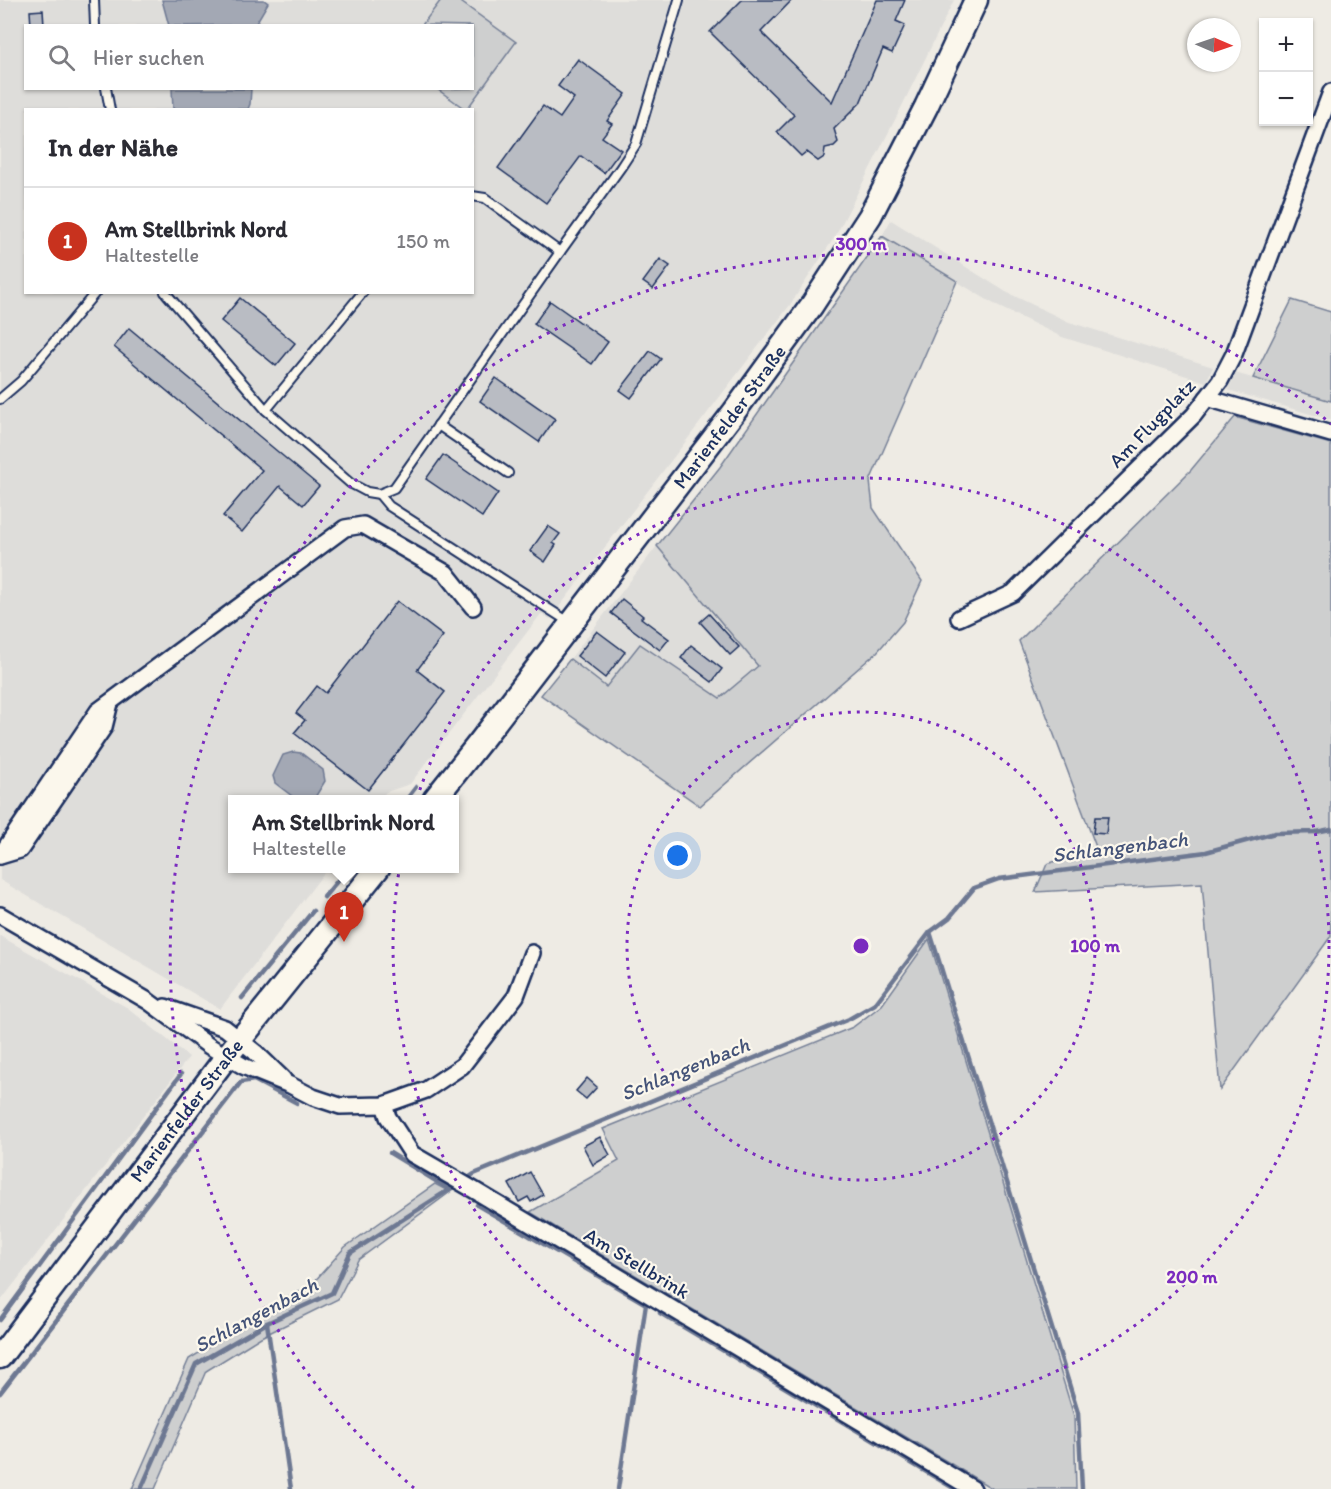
<!DOCTYPE html>
<html lang="de">
<meta charset="utf-8">
<style>
:root{--surface:#fff;--page:#f2f2f3;--text:#2b2b33;--muted:#7c7c81;--line:#e1e1e2;--accent:#c8321e}
body{margin:0;font-family:Itim,sans-serif;background:var(--page);color:var(--text)}
.controls{position:absolute;right:18px;top:18px;display:grid;overflow:hidden;border-radius:0px;box-shadow:0 2px 4px #0004}
.controls button{width:54px;height:54px;display:grid;place-items:center;padding:0;border:0;border-bottom:2px solid var(--line);background:var(--surface);color:var(--text);font:30px sans-serif}
.compass{position:absolute;left:1187px;top:18px;width:54px;height:54px;border-radius:50%;background:var(--surface);box-shadow:0 2px 4px #0004;rotate:92deg}
.you{position:absolute;left:678px;top:856px;width:21px;height:21px;margin:-15px;border:4px solid #fff;border-radius:50%;background:#1a73e8;box-shadow:0 0 0 9px #1a73e833}
.badge{display:grid;place-items:center;width:39px;height:39px;border-radius:50%;background:var(--accent);color:#fff;font-size:20px;font-weight:700}
.pin{position:absolute;translate:-50% -50px;filter:drop-shadow(0 2px 3px #0008)}
.pin::after{content:'';position:absolute;top:32px;width:21px;height:18px;background:inherit;clip-path:polygon(0 0,100% 0,50% 100%)}
.popup{position:absolute;left:228px;top:795px;width:231px;height:78px;box-sizing:border-box;display:grid;place-content:center;border-radius:0px;background:var(--surface);filter:drop-shadow(0 2px 4px #0005);font-size:20px;white-space:nowrap;color:var(--muted)}
.popup b{font-size:22px;color:var(--text)}
.popup::after{content:'';position:absolute;left:50%;top:100%;margin-left:-12px;border:12px solid transparent;border-top-color:var(--surface)}
.list{margin:0;padding:0;list-style:none}
h2{display:flex;justify-content:space-between;align-items:center;height:78px;margin:0;padding:0 24px;font-size:26px}
h2 small{font-size:20px;font-weight:400;color:var(--muted)}
.list li{display:grid;grid-template-columns:39px 1fr auto;gap:18px;align-items:center;box-sizing:border-box;height:108px;padding:0 24px;border-top:2px solid var(--line)}
.list b{display:block;font-size:22px;white-space:nowrap}
.list p{margin:0;font-size:20px;white-space:nowrap;color:var(--muted)}
.list em{font-size:20px;font-style:normal;color:var(--muted)}
.icon{flex:none;width:33px;height:33px;fill:none;stroke:currentColor;stroke-width:2;stroke-linecap:round;stroke-linejoin:round}
.map{position:relative;flex:none;width:1331px;height:1489px;overflow:hidden}
.search{position:absolute;background:var(--surface);box-shadow:0 2px 4px #0004;left:24px;top:24px;width:450px;height:66px;display:flex;align-items:center;gap:15px;box-sizing:border-box;padding:0 21px;border-radius:0px;color:var(--muted);font-size:22px}
.panel{position:absolute;background:var(--surface);box-shadow:0 2px 4px #0004;left:24px;top:108px;width:450px;height:186px;border-radius:0px}
.map>svg:first-child{display:block}
</style>
<div class="map">
<svg width="1331" height="1489" viewBox="0 0 1331 1489">
<rect width="100%" height="100%" fill="#eeebe4"/>
<filter id="ink" filterUnits="userSpaceOnUse"><feTurbulence type="fractalNoise" baseFrequency=".0167" numOctaves="2"/><feDisplacementMap in="SourceGraphic" scale="12" xChannelSelector="R" yChannelSelector="G"/><feConvolveMatrix kernelMatrix="1 2 1 2 8 2 1 2 1" color-interpolation-filters="sRGB"/></filter>
<g filter="url(#ink)">
<!-- built -->
<g fill="#deddda" fill-rule="evenodd">
<path d="M0 0H954L901 108 836 235 790 305 550 619 541 614 410 784 386 792 380 799 233 800V868L327 869 220 1009 0 880ZM26 26H472V88H26ZM26 110H472V292H26Z"/>
<path d="M891 220 1006 292 1069 322 1213 367 1206 382 1062 337 999 307 882 236Z"/>
<path d="M1235 373 1331 401V420L1228 390Z"/>
<path d="M657 546 759 666 720 698 640 644 606 687 570 659Z"/>
<path d="M0 936 128 1008 189 1057 0 1302Z"/>
</g>
<!-- green -->
<g fill="#cecfcf" stroke="#747f96" stroke-width="1.5">
<path d="M441 0H458L516 42 467 109H465L437 89 472 88V26L422 25Z"/>
<path d="M882 236 957 281 870 481 873 508 922 581 903 622 877 652 700 806 541 695 570 659 606 687 640 644 720 698 758 666 657 546 720 467Z"/>
<path d="M1292 300 1331 312V401L1253 378Z"/>
<path d="M1235 417 1331 444V936L1220 1090 1202 883 1035 892 1047 864 1096 847 1019 641 1191 470Z"/>
<path d="M929 939 1074 1416 1076 1489H993L530 1212 619 1161 603 1129 853 1027 882 1005Z"/>
<path d="M435 1184 450 1192 358 1260 338 1299 261 1337 206 1371 155 1489H132L189 1359 313 1283 345 1247Z"/>
</g>
<!-- water -->
<g fill="#a3a8b4" stroke="#6d7892" stroke-width="1.5">
<path d="M162 0H264L268 3 255 25 169 26Z"/>
<path d="M172 89H251L250 104 248 109H173Z"/>
<path d="M293 752 301 753 323 770 325 781 314 799H296L275 783 273 776 283 755Z"/>
</g>
<g fill="none" stroke-linecap="round" stroke-linejoin="round">
<!-- stream -->
<g stroke="#6d7892" stroke-width="4.5">
<path d="M406 800 416 787"/>
<path d="M324 897 348 868"/>
<path d="M930 932 1078 1413 1082 1489"/>
<path d="M242 998 313 911"/>
<path d="M390 1153 449 1189"/>
<path d="M465 1180 474 1174 849 1019 875 1004 930 932 949 918 974 888 999 879 1206 852 1275 833 1316 832 1331 829"/>
<path d="M477 1205 646 1304 618 1489"/>
<path d="M660 1313 955 1489"/>
<path d="M0 1320 181 1074"/>
<path d="M267 1323 291 1489"/>
<path d="M0 1393 241 1082 254 1080 297 1103"/>
<path d="M141 1489 196 1364 267 1323 332 1293 350 1253 458 1184"/>
</g>
</g>
<!-- building -->
<g fill="#b9bcc3" stroke="#1b2f5e" stroke-width="1.5">
<path d="M742 0H792L761 32 832 102 877 0H905L896 21 905 25 892 53 883 49 860 103 834 129 838 142 834 146 825 148 824 157 818 161 806 152 801 156 777 132 794 115 710 32Z"/>
<path d="M43 10 44 26H31L30 11Z"/>
<path d="M578 59 626 94 607 121 612 124 602 137 621 150 604 173 581 156 546 203 498 168 543 106 560 118 574 98 558 86Z"/>
<path d="M660 259 670 266 653 289 643 282Z"/>
<path d="M240 298 295 343 276 366 221 321Z"/>
<path d="M550 301 608 342 592 364 534 324Z"/>
<path d="M129 328 319 486 303 505 280 486 242 532 223 516 262 470 114 347Z"/>
<path d="M650 351 661 359 631 398 620 390Z"/>
<path d="M496 378 555 419 539 442 480 401Z"/>
<path d="M443 455 498 493 482 517 426 479Z"/>
<path d="M548 526 560 534 553 543 556 545 545 562 530 551Z"/>
<path d="M622 599 643 616 641 618 669 639 660 650 611 613Z"/>
<path d="M397 601 443 636 417 670 445 692 368 790 294 733 305 720 296 713 317 686 326 693Z"/>
<path d="M709 614 739 647 730 655 700 622Z"/>
<path d="M597 631 625 652 605 678 577 656Z"/>
<path d="M691 645 722 669 712 682 681 658Z"/>
<path d="M1095 817H1108L1106 834 1093 833Z"/>
<path d="M587 1078 597 1087 586 1099 576 1091Z"/>
<path d="M600 1137 610 1155 593 1165 583 1146Z"/>
<path d="M530 1172 543 1195 531 1202 528 1197 519 1202 509 1184Z"/>
</g>
<g fill="none" stroke-linecap="round" stroke-linejoin="round">
<defs>
<g id="lane">
<path d="M94 0 95 26"/>
<path d="M106 88 110 110"/>
<path d="M472 196 485 198 560 252"/>
<path d="M165 292 266 410 350 483 367 492 379 494 394 488 560 252 621 167 636 144 679 0"/>
<path d="M0 399 21 381 96 292"/>
<path d="M266 410 363 292"/>
<path d="M438 425 508 473"/>
<path d="M379 494 389 506 569 622"/>
</g>
<g id="street">
<path d="M1207 398 1331 434"/>
<path d="M959 618 1013 593 1194 415 1220 381 1234 354 1331 92"/>
<path d="M0 856 98 711 345 528 363 525 446 573 473 607"/>
<path d="M0 856 20 850 104 727 110 703"/>
<path d="M0 915 148 1001 209 1046 243 1066 290 1085 313 1097 340 1106 384 1105 426 1090 462 1066 516 996 532 953"/>
<path d="M165 1007 225 1028 255 1052 283 1079"/>
<path d="M384 1105 388 1117 412 1154 469 1187 973 1489"/>
</g>
<g id="primary">
<path id="s1" d="M434 800 480 742 734 412 812 305 870 216 926 107 976 0"/>
<path id="s2" d="M0 1357 227 1056 378 868"/>
</g>
</defs>
<!-- lane casing -->
<use href="#lane" stroke="#1b2f5e" stroke-width="12"/>
<!-- street casing -->
<use href="#street" stroke="#1b2f5e" stroke-width="20"/>
<!-- primary casing -->
<use href="#primary" stroke="#1b2f5e" stroke-width="27"/>
<!-- lane -->
<use href="#lane" stroke="#fbf7ec" stroke-width="8"/>
<!-- street -->
<use href="#street" stroke="#fbf7ec" stroke-width="15"/>
<!-- primary -->
<use href="#primary" stroke="#fbf7ec" stroke-width="22"/>
</g>
</g>
<!-- distance rings -->
<g fill="none" stroke="#7b2cbf" stroke-width="3" stroke-dasharray="3 6">
<circle cx="861" cy="946" r="234"/>
<circle cx="861" cy="946" r="468"/>
<path d="M414 1488A702 702 0 1 1 1331 424"/>
</g>
<g text-anchor="middle" stroke-width="4.5" stroke-linejoin="round" paint-order="stroke">
<!-- street labels -->
<g font-size="20" fill="#1b2f5e" stroke="#fbf7ec">
<text dy="7" stroke="none"><textPath href="#s1" startOffset="484">Marienfelder Straße</textPath></text>
<text transform="translate(1152 423) rotate(-46)" y="7">Am Flugplatz</text>
<text dy="7" stroke="none"><textPath href="#s2" startOffset="309">Marienfelder Straße</textPath></text>
<text transform="translate(637 1263) rotate(31)" y="7">Am Stellbrink</text>
</g>
<!-- water labels -->
<g font-size="21" font-style="italic" fill="#445378" stroke="#fbf7ec">
<text transform="translate(1120 847) rotate(-7)" y="7">Schlangenbach</text>
<text transform="translate(685 1069) rotate(-22)" y="7">Schlangenbach</text>
<text transform="translate(256 1315) rotate(-28)" y="7">Schlangenbach</text>
</g>
</g>
<circle cx="861" cy="946" r="9" fill="#7b2cbf" stroke="#fbf7ec" stroke-width="3"/>
<g font-size="18" text-anchor="middle" font-weight="bold" fill="#7b2cbf" stroke="#fbf7ec" stroke-width="4.5" stroke-linejoin="round" paint-order="stroke">
<text x="861" y="250">300 m</text>
<text x="1095" y="952">100 m</text>
<text x="1192" y="1283">200 m</text>
</g>
</svg>
<div class="controls">
<button>+</button>
<button>−</button>
</div>
<svg class="compass" viewBox="-18 -18 36 36"><path d="M0-13l5 13h-10z" fill="#e53935"/><path d="M0 13l5-13h-10z" fill="#7c7c81"/></svg>
<div class="you"></div>
<div class="pin badge" style="left:344px;top:942px">1</div>
<div class="popup"><b>Am Stellbrink Nord</b>Haltestelle</div>
<div class="search"><svg class="icon" aria-label="search" viewBox="0 0 24 24"><circle cx="10" cy="10" r="6"/><path d="M15 15l6 6"/></svg>Hier suchen</div>
<section class="panel">
<h2>In der Nähe<small></small></h2>
<ul class="list">
<li><span class="badge">1</span><div><b>Am Stellbrink Nord</b><p>Haltestelle</p></div><em>150 m</em></li>
</ul>
</section>
</div>
